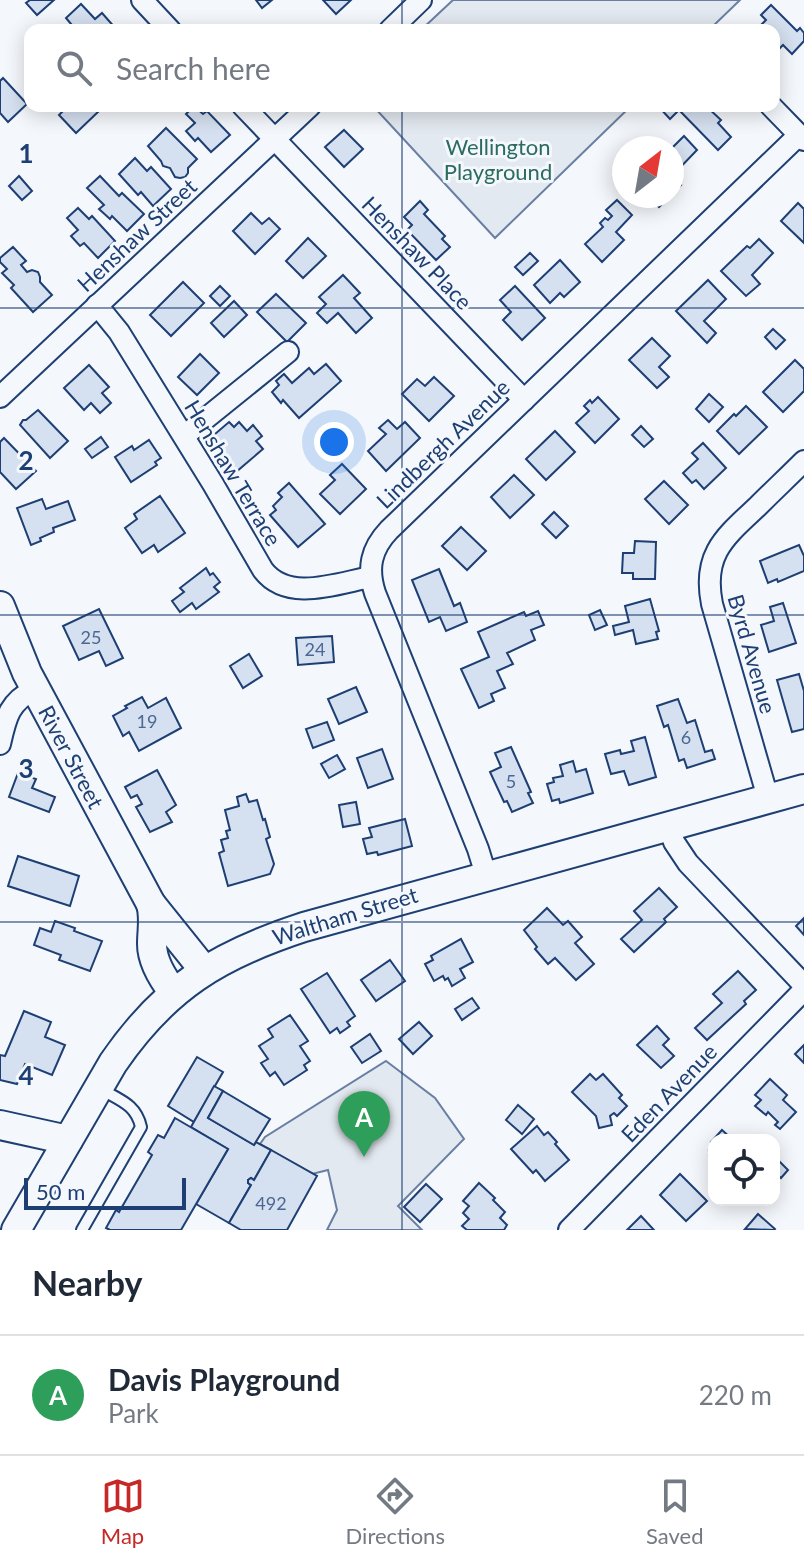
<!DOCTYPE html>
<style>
:root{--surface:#fff;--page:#f2f2f3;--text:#1f2937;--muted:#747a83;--line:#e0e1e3;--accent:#c62828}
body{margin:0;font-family:Lato,sans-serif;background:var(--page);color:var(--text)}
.controls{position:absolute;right:24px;bottom:24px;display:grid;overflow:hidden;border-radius:16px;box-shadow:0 4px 20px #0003}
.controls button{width:72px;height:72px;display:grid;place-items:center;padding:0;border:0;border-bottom:2px solid var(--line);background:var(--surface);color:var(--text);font:40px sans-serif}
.compass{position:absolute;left:612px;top:136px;width:72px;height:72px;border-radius:50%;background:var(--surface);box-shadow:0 4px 20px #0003;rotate:31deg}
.scale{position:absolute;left:24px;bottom:20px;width:162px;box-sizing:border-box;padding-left:8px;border:4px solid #1d3f73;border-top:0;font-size:22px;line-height:28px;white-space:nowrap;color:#1d3f73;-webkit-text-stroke:6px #f4f7fb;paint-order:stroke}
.you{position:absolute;left:334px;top:442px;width:28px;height:28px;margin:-20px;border:6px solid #fff;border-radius:50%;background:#1a73e8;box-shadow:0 0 0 12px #1a73e833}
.badge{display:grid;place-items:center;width:52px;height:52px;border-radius:50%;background:var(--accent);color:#fff;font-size:26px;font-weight:700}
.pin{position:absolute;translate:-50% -66px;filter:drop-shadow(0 2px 4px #0008)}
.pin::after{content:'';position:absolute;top:42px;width:28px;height:24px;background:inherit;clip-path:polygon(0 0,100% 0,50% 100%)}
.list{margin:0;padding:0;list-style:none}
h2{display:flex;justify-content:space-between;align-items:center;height:104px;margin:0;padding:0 32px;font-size:34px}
h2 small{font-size:26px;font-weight:400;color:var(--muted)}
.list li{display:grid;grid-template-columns:52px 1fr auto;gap:24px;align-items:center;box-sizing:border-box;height:120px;padding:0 32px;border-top:2px solid var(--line)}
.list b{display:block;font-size:30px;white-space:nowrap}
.list p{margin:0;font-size:26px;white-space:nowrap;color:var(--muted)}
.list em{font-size:26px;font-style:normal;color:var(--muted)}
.icon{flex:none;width:44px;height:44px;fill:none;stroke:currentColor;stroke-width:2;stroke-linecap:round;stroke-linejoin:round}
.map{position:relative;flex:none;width:804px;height:1230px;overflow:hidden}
.search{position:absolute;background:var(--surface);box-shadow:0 4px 20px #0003;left:24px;right:24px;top:24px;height:88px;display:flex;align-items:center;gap:20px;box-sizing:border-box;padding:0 28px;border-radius:16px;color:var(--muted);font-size:30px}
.sheet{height:224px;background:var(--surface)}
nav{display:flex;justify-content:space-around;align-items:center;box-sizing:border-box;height:112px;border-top:2px solid var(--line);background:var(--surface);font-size:22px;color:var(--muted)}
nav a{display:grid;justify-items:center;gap:4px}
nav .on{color:var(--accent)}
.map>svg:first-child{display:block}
</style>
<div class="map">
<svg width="804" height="1230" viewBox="0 0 804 1230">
<rect width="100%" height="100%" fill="#f4f7fb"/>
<!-- green -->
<g fill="#e3e9f0" stroke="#687fa3" stroke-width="2">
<path d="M453 0H740L709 30H421Z"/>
<path d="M373 106H631L495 238Z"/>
<path d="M386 1061 435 1098 464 1139 398 1206 422 1230H327L337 1210 328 1170 312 1174 260 1144 265 1137Z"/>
</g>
<!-- building -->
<g fill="#d5e0f0" stroke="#1d3f73" stroke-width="2">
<path d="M30 0H54L37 15 26 3Z"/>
<path d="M256 0H272L262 8Z"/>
<path d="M323 0H351L336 14Z"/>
<path d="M81 4 95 19 102 13 117 30H76L66 18Z"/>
<path d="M771 5 797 31 800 28 804 33V41L792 54 783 45 779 49 774 44V30H760L758 28 766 20 761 15Z"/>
<path d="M3 78 27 104 8 122 0 113V81Z"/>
<path d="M68 106H94L99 111 76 133 59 115Z"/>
<path d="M194 106 203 114 207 111 230 135 211 152 198 138 195 141 186 131 195 123 186 114Z"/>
<path d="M658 106H706L721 120 718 123 731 137 718 150 679 110 670 119Z"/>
<path d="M166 128 197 159 188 168V173L185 177 180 178 175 177 170 168 163 166 161 161 148 146Z"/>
<path d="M344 130 363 149 344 167 325 147Z"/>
<path d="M684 136 697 150 672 176V148Z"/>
<path d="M135 158 147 171 151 167 171 189 153 206 141 192 138 195 119 174Z"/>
<path d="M19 176 32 191 22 200 9 186Z"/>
<path d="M100 176 119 196 122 193 144 214 127 231 112 216 110 219 99 209 104 205 87 188Z"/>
<path d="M672 176 681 185 672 194Z"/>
<path d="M648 196H670L659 207Z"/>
<path d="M617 200 632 215 616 232 624 240 602 262 585 244 603 227 600 223 605 218 608 220 612 216 606 210Z"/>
<path d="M420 201 428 210 424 214 445 236 442 239 450 247 436 260 407 230 412 225 404 217Z"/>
<path d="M798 203 804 209V243L781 221Z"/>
<path d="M78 208 89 219 92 216 115 241 98 258 84 243 80 246 71 236 78 230 67 218Z"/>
<path d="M251 213 262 224 269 218 280 229 255 254 233 231Z"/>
<path d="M308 238 326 256 303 278 286 261Z"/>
<path d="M759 239 773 253 752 275 760 284 746 296 721 271 747 246 750 248Z"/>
<path d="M13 247 26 261 21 265 27 272 32 270 38 272 40 277V282L52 295 33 312 11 288 14 285 2 273 7 269 0 262V258Z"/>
<path d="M530 253 538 261 523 275 515 267Z"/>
<path d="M560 260 580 282 564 297 560 293 550 303 534 285Z"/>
<path d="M343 275 360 293 354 298 372 318 356 333 338 313 327 323 317 313 326 304 319 297Z"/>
<path d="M708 280 726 299 704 321 716 333 707 343 676 311Z"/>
<path d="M183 282 204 303 171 336 150 315Z"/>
<path d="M220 286 230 296 220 306 210 296Z"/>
<path d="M515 286 545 318 522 340 503 320 511 312 500 300Z"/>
<path d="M276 294 306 323 287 342 257 312Z"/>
<path d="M234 301 247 315 224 337 211 323Z"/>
<path d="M773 329 785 340 776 349 765 337Z"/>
<path d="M652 338 670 356 659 367 669 377 657 388 629 360Z"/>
<path d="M200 354 219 373 197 395 178 377Z"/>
<path d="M795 360 804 369V391L783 412 763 392Z"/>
<path d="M326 364 341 381 299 418 283 400 281 403 272 392 279 385 276 381 284 374 292 383 309 368 314 374Z"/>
<path d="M89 365 109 387 102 393 111 403 100 413 91 403 84 410 64 388Z"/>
<path d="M434 377 454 396 429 421 402 394 417 379 425 386Z"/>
<path d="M709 394 723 407 709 422 696 409Z"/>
<path d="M598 397 619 419 595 443 576 423 589 411 584 406 590 400 592 403Z"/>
<path d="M746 406 767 427 739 454 717 431 734 414 736 416Z"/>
<path d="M38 410 68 441 50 458 20 425 23 420H26Z"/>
<path d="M388 420 397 429 405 422 420 438 386 471 368 451 386 434 379 428Z"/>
<path d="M229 422 234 427 239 422 247 431 253 425 262 436 256 441 263 449 236 472 208 440Z"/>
<path d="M641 426 653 439 644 447 632 435Z"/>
<path d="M555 431 575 452 546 480 526 459Z"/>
<path d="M101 437 108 447 92 458 85 449Z"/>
<path d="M4 438 36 471 16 489 0 472V442Z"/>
<path d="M149 440 161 458 155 462 157 465 131 482 115 457 132 446 134 450Z"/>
<path d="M703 443 726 468 704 489 696 480 692 483 683 473 698 459 692 453Z"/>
<path d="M342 464 366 489 340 514 320 494 335 480 330 475Z"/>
<path d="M514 475 534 495 510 518 491 497Z"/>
<path d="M664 481 688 505 669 524 645 499Z"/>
<path d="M289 483 325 524 298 547 270 515 276 510 273 506 282 497 278 493Z"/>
<path d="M160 496 185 533 158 552 154 545 142 553 125 528 137 519 134 514Z"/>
<path d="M42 499 46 509 68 501 75 520 53 528 54 532 40 538 41 541 31 545 17 508Z"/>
<path d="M554 512 568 526 556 538 542 524Z"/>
<path d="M461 527 486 551 467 570 442 546Z"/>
<path d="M635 541 656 542 655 579H633V573H622L623 553H634Z"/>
<path d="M799 545 804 556V571L778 582 777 579 768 583 760 561Z"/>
<path d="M206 568 210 575 213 573 220 582 214 587 219 592 196 609 192 603 180 612 172 601 184 592 180 588Z"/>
<path d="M439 569 454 606 460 603 467 622 446 631 440 617 429 622 412 580Z"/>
<path d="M650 599 659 631 656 632 658 639 636 644 633 630 615 635 613 626 629 622 625 606Z"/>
<path d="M783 603 796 643 769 652 761 625 774 621 770 607Z"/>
<path d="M99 609 123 658 106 666 99 651 79 660 63 626Z"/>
<path d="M600 610 607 625 595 630 589 615Z"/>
<path d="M538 611 544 625 531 630 535 640 507 653 513 664 497 671 505 688 491 694 494 701 479 708 461 669 489 657 478 632 524 612 526 616Z"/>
<path d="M332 636 334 662 298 665 296 638Z"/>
<path d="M249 654 262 676 243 688 230 666Z"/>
<path d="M799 674 804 691V729L792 732 777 680Z"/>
<path d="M356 687 367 712 339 724 328 699Z"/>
<path d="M142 697 148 708 166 698 181 728 139 751 129 732 123 736 113 716 127 708 125 706Z"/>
<path d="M678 699 687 723 695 720 705 752 712 750 715 759 687 768 684 759 679 761 668 725 664 727 657 706Z"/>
<path d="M327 722 334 740 313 748 306 729Z"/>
<path d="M645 737 656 777 629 785 624 771 611 774 605 754 620 750 621 754 634 751 631 741Z"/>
<path d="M511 747 531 792 528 793 533 803 512 812 507 801 504 802 490 772 501 767 495 753Z"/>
<path d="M382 749 393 779 368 788 357 758Z"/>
<path d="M337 755 345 769 329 778 321 764Z"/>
<path d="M573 761 576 772 586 769 593 793 560 803 559 799 552 801 547 784 554 782 553 778 563 776 560 765Z"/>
<path d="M157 770 176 805 166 812 172 822 150 832 136 807 142 804 137 795 131 798 125 787Z"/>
<path d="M18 773 36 779 32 788 55 797 49 812 9 797Z"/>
<path d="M246 794 249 802 257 800 263 820 265 819 270 837 266 839 274 864 270 874 228 886 219 853 224 851 221 840 228 838 226 831 230 830 225 810 239 806 237 797Z"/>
<path d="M356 802 360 824 343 827 339 805Z"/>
<path d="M405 819 412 846 378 855 377 852 367 854 363 839 372 837 369 828Z"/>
<path d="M18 856 79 876 70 906 8 886Z"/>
<path d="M659 888 677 907 664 919 666 922 634 952 621 939 642 920 634 911Z"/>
<path d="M547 908 563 925 568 921 582 937 575 943 594 964 576 980 555 958 548 964 535 949 537 947 524 930Z"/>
<path d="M804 918V935L796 926Z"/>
<path d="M55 921 75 928 74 931 102 941 90 971 59 960 61 955 34 945 40 928 51 932Z"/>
<path d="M461 939 473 962 460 969 465 978 452 986 448 978 445 980 443 976 434 981 425 964 433 960 431 956Z"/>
<path d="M390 960 405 981 376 1001 361 980Z"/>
<path d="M738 971 756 990 744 1001 746 1004 707 1040 695 1028 722 1003 713 994Z"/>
<path d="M327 973 355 1016 347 1022 350 1026 340 1033 337 1028 330 1033 301 989Z"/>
<path d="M472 998 479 1008 462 1020 455 1009Z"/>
<path d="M24 1011 51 1022 45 1037 65 1045 52 1075 25 1064 17 1084 0 1080V1055L5 1056Z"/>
<path d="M290 1015 308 1041 300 1046 310 1061 304 1065 307 1070 284 1085 275 1072 270 1076 261 1063 268 1059 259 1046 273 1037 268 1029Z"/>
<path d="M419 1022 432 1036 413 1054 399 1039Z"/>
<path d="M657 1026 669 1039 663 1045 674 1056 661 1068 637 1045Z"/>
<path d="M370 1034 381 1051 362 1063 351 1047Z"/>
<path d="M804 1045V1063L795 1054Z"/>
<path d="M197 1057 223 1072 194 1122 168 1106Z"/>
<path d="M590 1074 596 1080 603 1074 622 1095 619 1098 627 1106 617 1116 614 1113 610 1116 612 1125 599 1128 596 1116 572 1092Z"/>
<path d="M770 1079 787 1095 783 1100 796 1112 780 1129 775 1125 778 1122 768 1112 766 1115 755 1106 761 1100 755 1095Z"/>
<path d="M214 1086 223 1091 208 1118 254 1145 256 1142 271 1150 254 1180 251 1178 248 1180V1183L251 1185 229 1223 196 1204 228 1149 191 1127Z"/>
<path d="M223 1091 270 1119 254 1145 208 1118Z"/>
<path d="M518 1105 534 1119 522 1134 506 1120Z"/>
<path d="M175 1118 228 1149 181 1230H110L106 1228 116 1210 119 1212 152 1155 148 1152 158 1135 164 1138Z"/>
<path d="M537 1126 544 1135 548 1132 557 1142 555 1144 569 1160 545 1181 536 1170 533 1173 511 1149Z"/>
<path d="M722 1130 733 1140H714V1160L709 1155 711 1152 709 1150 714 1145 711 1142Z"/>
<path d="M271 1150 317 1176 287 1230H241L229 1223 251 1185 248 1183V1180L251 1178 254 1180Z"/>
<path d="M776 1158 788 1170 781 1178 774 1172V1160Z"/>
<path d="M680 1174 707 1201 686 1221 660 1195Z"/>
<path d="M479 1183 495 1198 493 1200 505 1212 500 1218 507 1225 504 1230H467L462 1226 469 1219 463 1213 469 1206 463 1201Z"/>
<path d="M426 1184 442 1199 420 1222 404 1207Z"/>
<path d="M758 1214 775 1229 774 1230 745 1229Z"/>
<path d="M641 1216 654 1230H627Z"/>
</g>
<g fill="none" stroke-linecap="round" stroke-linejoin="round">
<defs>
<path id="lane" d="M82 1230 141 1127C136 1104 119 1100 101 1089"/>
<g id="street">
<path d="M142 0 170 30"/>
<path d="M390 30 421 0"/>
<path d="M243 106 524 400"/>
<path d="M771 106 804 140"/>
<path d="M97 305 119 332 213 484 263 570C288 603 338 583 371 577"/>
<path d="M0 397 310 106"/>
<path d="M184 436 288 352"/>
<path d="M0 744C6 717 9 702 35 689"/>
<path d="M768 798 712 604C702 554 725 537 758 506 773 491 789 476 804 461"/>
<path d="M669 826 674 842 688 863 804 985"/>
<path d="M486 875 478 849 375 593C367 568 371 549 389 530L799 135"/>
<path d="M569 1230 804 990"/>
</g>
<g id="secondary">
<path d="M0 606 27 673 151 904 204 970"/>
<path d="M151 904C155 918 152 930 152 944 152 962 163 979 174 993"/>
<path d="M0 1125 68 1140"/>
<path d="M16 1230 113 1063C165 987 218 955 304 927L804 789"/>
</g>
</defs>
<!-- lane casing -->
<use href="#lane" stroke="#1d3f73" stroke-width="14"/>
<!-- street casing -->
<use href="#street" stroke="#1d3f73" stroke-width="24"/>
<!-- secondary casing -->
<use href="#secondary" stroke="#1d3f73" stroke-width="32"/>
<!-- lane -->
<use href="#lane" stroke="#f4f7fb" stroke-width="10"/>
<!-- street -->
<use href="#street" stroke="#f4f7fb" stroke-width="20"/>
<!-- secondary -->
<use href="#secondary" stroke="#f4f7fb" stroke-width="28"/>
</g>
<!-- grid -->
<path fill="none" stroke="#1d3f73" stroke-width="2" stroke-opacity="0.55" d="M402 0V30M402 106V1230M0 308H804M0 615H804M0 922H804"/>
<g text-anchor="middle" stroke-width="6" stroke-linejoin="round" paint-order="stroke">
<!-- number labels -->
<g font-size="18" fill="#4b6792">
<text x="91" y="644">25</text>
<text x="315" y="656">24</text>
<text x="147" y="728">19</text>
<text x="686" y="744">6</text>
<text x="511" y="788">5</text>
<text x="271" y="1210">492</text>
</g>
<!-- park labels -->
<g font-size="22" fill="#2c6c60" stroke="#f4f7fb">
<text x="498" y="155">Wellington<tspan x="498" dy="25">Playground</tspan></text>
</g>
<!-- street labels -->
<g font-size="22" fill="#1d3f73" stroke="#f4f7fb">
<text transform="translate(137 235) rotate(-43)" y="8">Henshaw Street</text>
<text transform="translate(417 253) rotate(46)" y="8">Henshaw Place</text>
<text transform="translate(443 444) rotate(-44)" y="8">Lindbergh Avenue</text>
<text transform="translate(233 473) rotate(59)" y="8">Henshaw Terrace</text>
<text transform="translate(752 654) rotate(74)" y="8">Byrd Avenue</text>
<text transform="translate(71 757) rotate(62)" y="8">River Street</text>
<text transform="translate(345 916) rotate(-17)" y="8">Waltham Street</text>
<text transform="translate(669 1093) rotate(-46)" y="8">Eden Avenue</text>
</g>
</g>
<g font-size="26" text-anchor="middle" font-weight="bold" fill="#1d3f73" stroke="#f4f7fb" stroke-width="6" stroke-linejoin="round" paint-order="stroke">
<text x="26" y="163">1</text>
<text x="26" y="470">2</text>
<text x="26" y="778">3</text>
<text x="26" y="1085">4</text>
</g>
</svg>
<div class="controls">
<button><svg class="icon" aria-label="locate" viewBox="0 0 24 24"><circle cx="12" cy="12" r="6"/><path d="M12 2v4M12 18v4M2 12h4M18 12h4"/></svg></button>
</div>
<svg class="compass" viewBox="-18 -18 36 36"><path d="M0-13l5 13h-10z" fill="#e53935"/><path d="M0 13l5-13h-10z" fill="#747a83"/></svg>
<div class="scale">50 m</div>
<div class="you"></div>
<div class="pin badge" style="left:364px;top:1157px;background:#2e9e5b">A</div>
<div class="search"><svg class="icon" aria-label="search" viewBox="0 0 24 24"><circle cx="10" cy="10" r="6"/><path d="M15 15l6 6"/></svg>Search here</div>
</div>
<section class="sheet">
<h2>Nearby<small></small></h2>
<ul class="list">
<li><span class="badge" style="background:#2e9e5b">A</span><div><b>Davis Playground</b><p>Park</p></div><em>220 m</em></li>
</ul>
</section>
<nav>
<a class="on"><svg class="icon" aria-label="map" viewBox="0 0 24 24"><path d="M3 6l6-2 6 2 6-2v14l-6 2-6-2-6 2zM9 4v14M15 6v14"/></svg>Map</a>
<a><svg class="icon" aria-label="directions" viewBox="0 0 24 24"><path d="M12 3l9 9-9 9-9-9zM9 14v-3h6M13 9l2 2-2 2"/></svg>Directions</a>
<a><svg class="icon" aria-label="saved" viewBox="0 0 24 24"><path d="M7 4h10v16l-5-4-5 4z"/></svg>Saved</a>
</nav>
